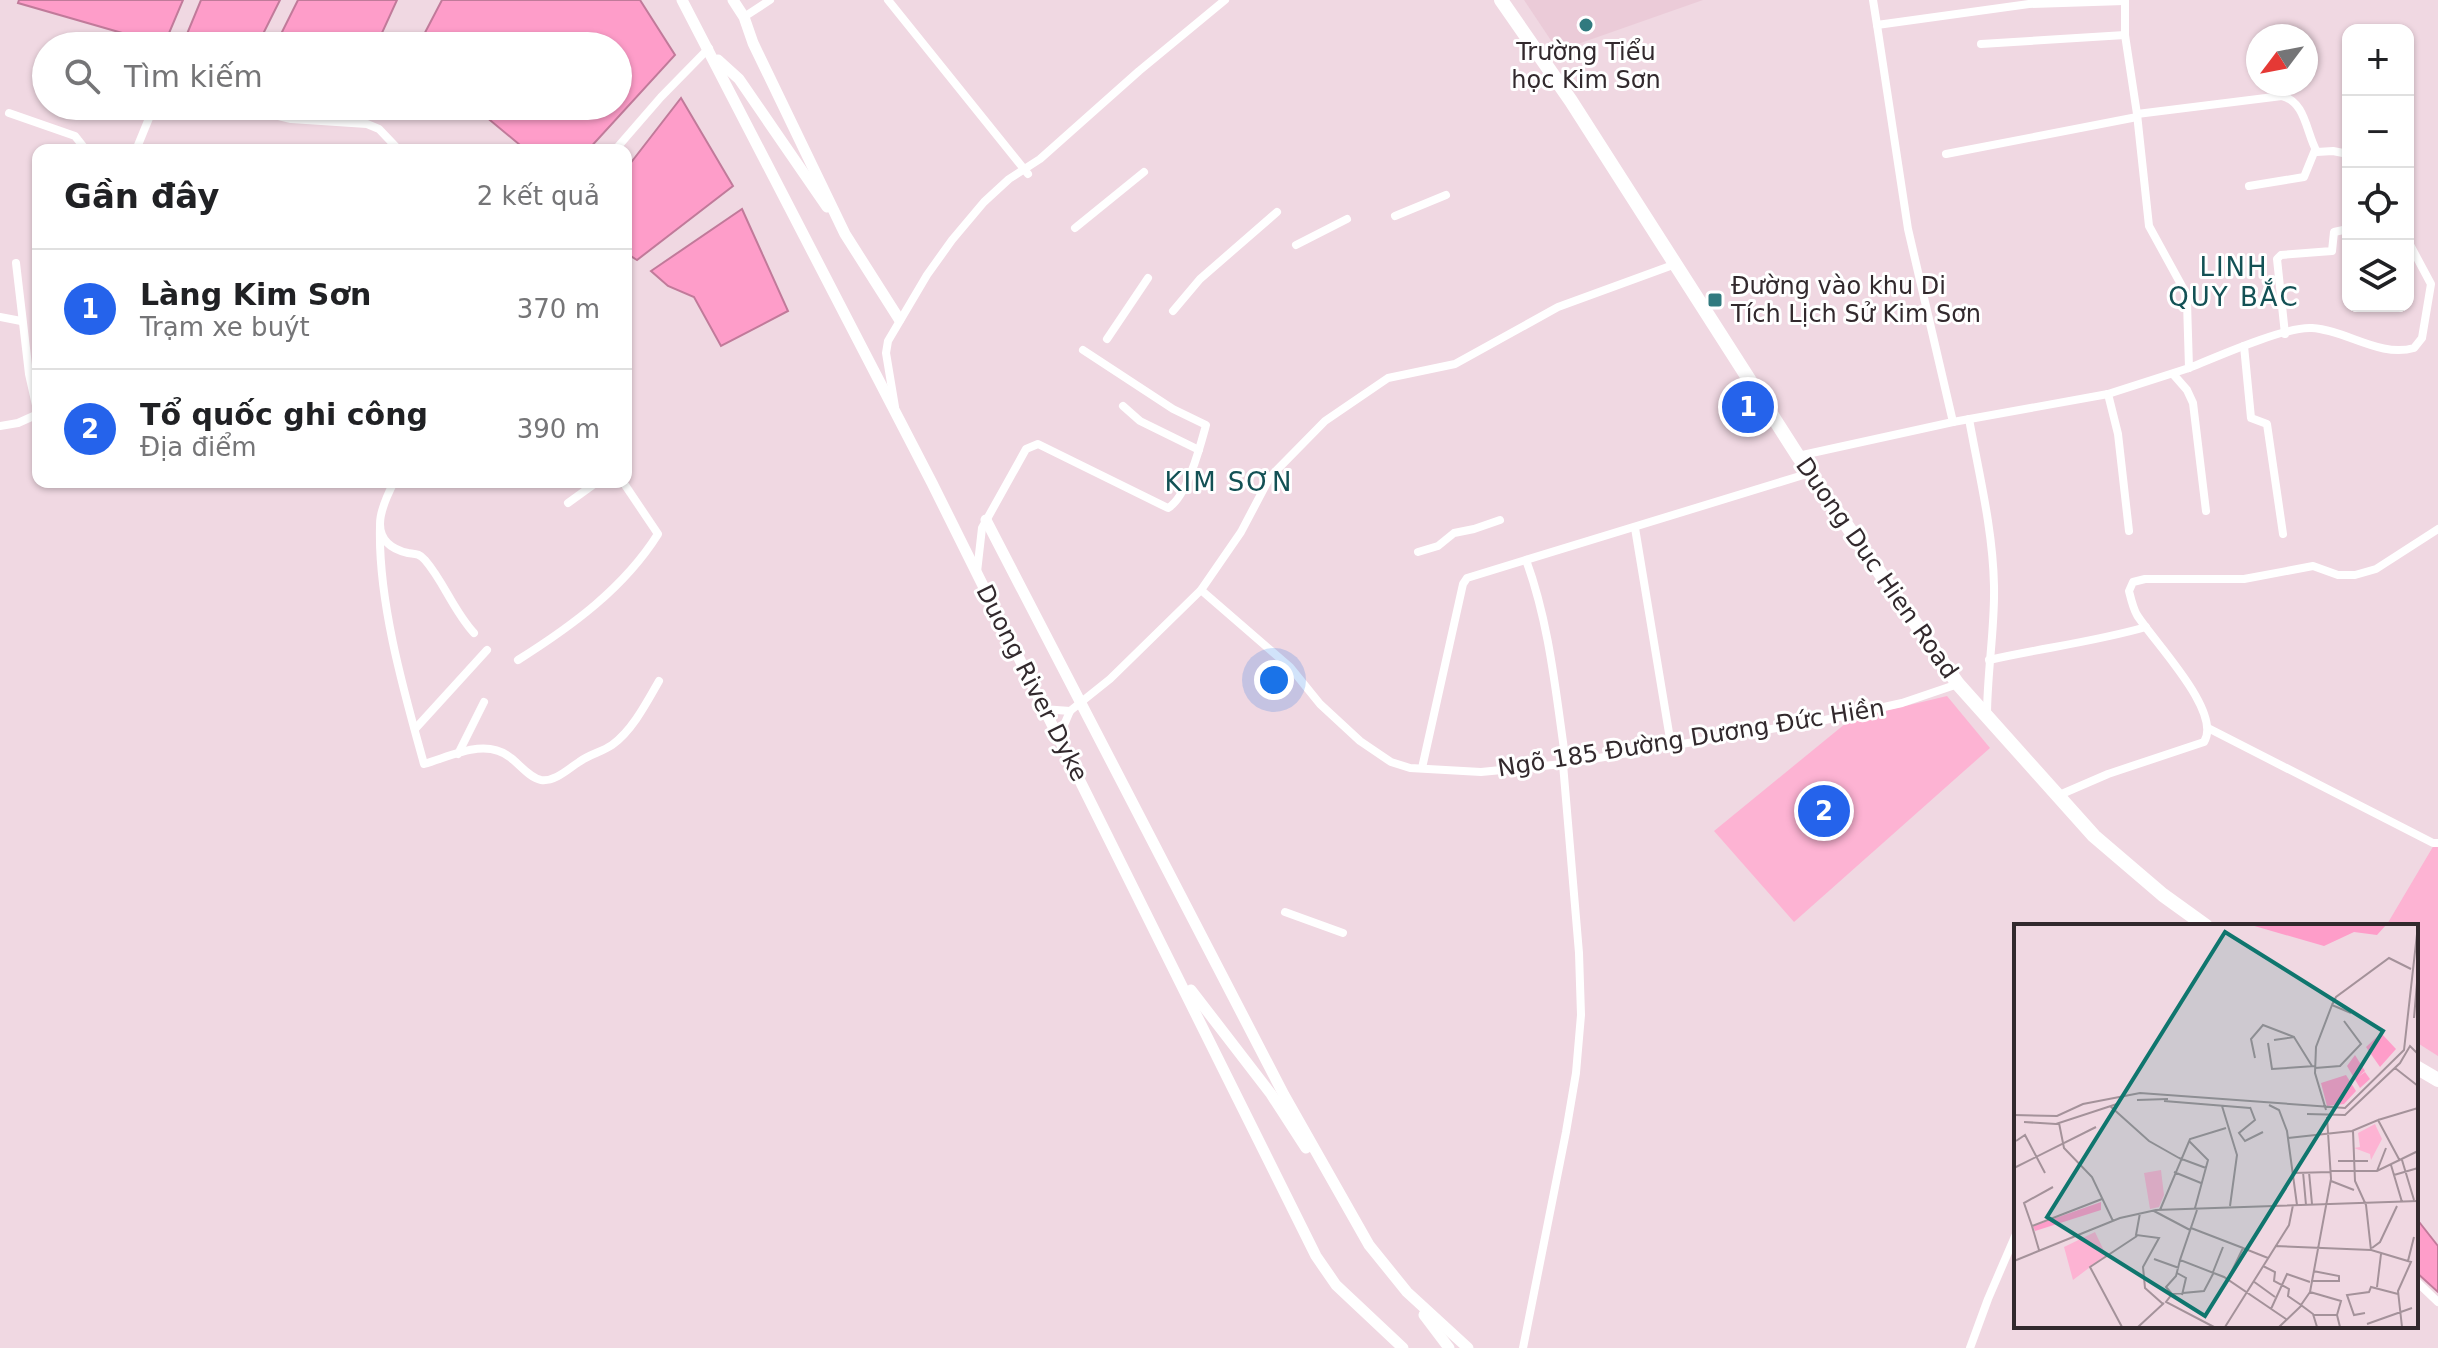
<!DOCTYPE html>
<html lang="vi">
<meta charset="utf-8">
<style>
:root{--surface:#fff;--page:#f6f6f6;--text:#202124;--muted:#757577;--line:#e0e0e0;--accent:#2563eb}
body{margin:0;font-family:"DejaVu Sans",sans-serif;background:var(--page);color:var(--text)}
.controls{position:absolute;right:24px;top:24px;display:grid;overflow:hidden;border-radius:16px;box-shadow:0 2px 6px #0004}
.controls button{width:72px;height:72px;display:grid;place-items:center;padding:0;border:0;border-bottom:2px solid var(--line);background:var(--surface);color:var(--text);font:40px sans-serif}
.compass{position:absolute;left:2246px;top:24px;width:72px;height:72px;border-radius:50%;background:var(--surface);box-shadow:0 2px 6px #0004;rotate:238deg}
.you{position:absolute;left:1274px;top:680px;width:28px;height:28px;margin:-20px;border:6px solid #fff;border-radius:50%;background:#1a73e8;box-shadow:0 0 0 12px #1a73e833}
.badge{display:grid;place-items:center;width:52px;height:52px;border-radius:50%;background:var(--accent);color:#fff;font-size:26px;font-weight:700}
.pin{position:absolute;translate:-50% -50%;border:4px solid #fff;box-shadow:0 2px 8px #0006}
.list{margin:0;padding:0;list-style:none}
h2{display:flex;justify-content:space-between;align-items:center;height:104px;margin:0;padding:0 32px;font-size:34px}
h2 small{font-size:26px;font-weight:400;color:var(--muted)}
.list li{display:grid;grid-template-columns:52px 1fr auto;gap:24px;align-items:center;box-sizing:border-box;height:120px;padding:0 32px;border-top:2px solid var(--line)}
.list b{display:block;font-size:30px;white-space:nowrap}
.list p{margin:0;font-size:26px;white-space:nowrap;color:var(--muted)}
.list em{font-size:26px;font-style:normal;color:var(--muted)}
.icon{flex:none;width:44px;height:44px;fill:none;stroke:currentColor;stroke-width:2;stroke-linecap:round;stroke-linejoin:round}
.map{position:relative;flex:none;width:2438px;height:1348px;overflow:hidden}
.search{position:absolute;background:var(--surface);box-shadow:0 2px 6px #0004;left:32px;top:32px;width:600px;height:88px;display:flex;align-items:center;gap:20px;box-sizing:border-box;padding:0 28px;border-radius:44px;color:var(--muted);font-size:30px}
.panel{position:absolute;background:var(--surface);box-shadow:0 2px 6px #0004;left:32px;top:144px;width:600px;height:344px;border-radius:16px}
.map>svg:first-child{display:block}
</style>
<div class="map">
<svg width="2438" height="1348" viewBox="0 0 2438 1348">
<rect width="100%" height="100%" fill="#f0d8e2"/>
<!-- built -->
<path fill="#ebcbd8" d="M1524 0H1703L1558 51Z"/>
<!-- green -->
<g fill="#fdb3d3">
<path d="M1947 696 1990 748 1794 922 1714 831 1851 719Z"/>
<path d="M2438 843V1056L2416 1042V926H2386L2434 845Z"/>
</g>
<!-- water -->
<g fill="#fe9dc9" stroke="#c17a9a" stroke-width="2">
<path d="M19 0H183L164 45 18 3Z"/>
<path d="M201 0H280L257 46H182Z"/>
<path d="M298 0H397L376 46H275Z"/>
<path d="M442 0H640L675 55 588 150H526L473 106H618V46H418Z"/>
<path d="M681 98 733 186 637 260 626 253V169Z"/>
<path d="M742 209 788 311 721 346 694 297 668 286 651 271Z"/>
<path d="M2416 1218 2438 1246V1292L2416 1272Z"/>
</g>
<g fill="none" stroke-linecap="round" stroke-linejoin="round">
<!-- street -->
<g stroke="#fff" stroke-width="8">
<path d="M888 0 1028 174"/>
<path d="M1873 0 1877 25 2029 4 2124 1"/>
<path d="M744 17 770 0"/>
<path d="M1877 25 1908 229 1953 422"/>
<path d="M1981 44 2125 35"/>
<path d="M2408 104 2410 113 2408 116"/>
<path d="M237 106 291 119 367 124 379 129 399 150"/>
<path d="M9 113 75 136 86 150"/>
<path d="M2137 114 2282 96C2306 102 2306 133 2317 152L2333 151 2348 154"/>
<path d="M136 150 154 106"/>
<path d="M615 150 661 97 709 48"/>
<path d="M1946 154 2137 117"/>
<path d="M2249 186 2304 177 2315 150"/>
<path d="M1395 216 1446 195"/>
<path d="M1075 228 1144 172"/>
<path d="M1296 245 1347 219"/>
<path d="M16 263 29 374 38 414"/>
<path d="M1173 311 1200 279 1277 212"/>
<path d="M0 317 21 321"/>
<path d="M2285 334 2277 259 2281 255 2332 251 2334 232 2348 229"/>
<path d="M1107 339 1148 278"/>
<path d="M2244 346 2251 418 2267 424 2283 534"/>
<path d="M2189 368C2216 357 2286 326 2312 328 2346 330 2380 358 2414 348L2422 338 2431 284 2408 241"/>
<path d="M2173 374 2187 390 2193 403 2206 511"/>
<path d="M2108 394 2118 434 2129 531"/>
<path d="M1123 406 1140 421 1199 450"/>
<path d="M895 407 886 353 888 341 927 275 952 240 984 202 1009 179 1040 159 1139 71 1225 0"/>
<path d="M1969 419C1979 474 1993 530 1994 586 1995 629 1987 672 1987 716"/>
<path d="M0 426 18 423 38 414"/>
<path d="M1798 456 1953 422 2108 394 2189 368 2187 302 2183 288 2149 226 2137 114 2125 35V0"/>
<path d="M394 482C380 509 366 543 408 553 415 554 419 553 425 560 444 582 453 610 474 633"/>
<path d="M568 503 597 482"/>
<path d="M380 527C378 602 404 692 424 764 452 756 486 737 511 758 520 765 530 778 541 780 555 782 568 769 579 762 590 754 602 752 612 745 632 731 647 702 659 681"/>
<path d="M1635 528 1671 745"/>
<path d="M1418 552 1438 546 1454 533 1474 529 1500 520"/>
<path d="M1526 560C1550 625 1556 696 1566 763"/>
<path d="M977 572 982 528 1026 449 1038 444 1168 508C1187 497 1200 447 1206 425L1173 409 1083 350"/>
<path d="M1201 590 1290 667 1320 704 1360 741 1391 762 1410 768 1481 772 1563 764 1825 720 1902 703 1958 684"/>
<path d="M518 660C572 626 624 588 658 534L623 482"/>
<path d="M1989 660C2041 648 2094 642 2146 627"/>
<path d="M1043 709 1070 711"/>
<path d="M2208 728 2433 843H2438"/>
<path d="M415 729 487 650"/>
<path d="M1059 737 1070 711 1110 679 1201 590 1241 532 1270 477 1325 421 1388 378 1455 364 1558 307 1673 265"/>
<path d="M458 754 484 702"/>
<path d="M1422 768 1463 584 1467 578 1810 473"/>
<path d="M2057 796 2108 774 2204 742C2223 712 2154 642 2137 615 2133 608 2131 599 2129 591L2133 582 2145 579H2244L2313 566 2338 575H2355L2376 569 2438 529"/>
<path d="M1285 912 1343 933"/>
<path d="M2416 1281 2438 1302"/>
<path d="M1523 1348 1566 1132 1576 1073 1581 1015 1579 953 1563 764"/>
<path d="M1970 1348 1988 1299 2016 1234"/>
</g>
<!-- secondary -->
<g stroke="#fff" stroke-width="11">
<path d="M682 0 932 483 1316 1256 1336 1285 1403 1348"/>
<path d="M733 0 744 17 753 43 845 234 899 319"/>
<path d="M718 60 739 79 827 207"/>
<path d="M986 520 1284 1095 1369 1245 1407 1292 1468 1348"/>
<path d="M1191 990 1271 1094 1306 1148"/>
<path d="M1424 1315 1449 1348"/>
</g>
<!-- highway -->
<g stroke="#fff" stroke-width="14">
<path d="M1501 0 1571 101 1798 456 1958 684 2094 836 2163 895 2206 926"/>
<path d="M2416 1067 2438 1080"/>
</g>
</g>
<!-- markers -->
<g fill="#317a7f" stroke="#fff" stroke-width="3">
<circle cx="1586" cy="25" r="8"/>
<rect x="1707" y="292" width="16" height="16" rx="4"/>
</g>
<g text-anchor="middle" stroke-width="6" stroke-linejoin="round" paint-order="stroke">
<!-- poi labels -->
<g font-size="24" fill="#32292d" stroke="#fff">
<text x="1586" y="60">Trường Tiểu<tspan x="1586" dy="28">học Kim Sơn</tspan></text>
<text x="1731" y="294" text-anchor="start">Đường vào khu Di<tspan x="1731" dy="28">Tích Lịch Sử Kim Sơn</tspan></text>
</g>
<!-- street labels -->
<g font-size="24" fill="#32292d" stroke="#fff">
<text transform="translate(1877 568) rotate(55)" y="8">Duong Duc Hien Road</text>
<text transform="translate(1032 683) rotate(63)" y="8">Duong River Dyke</text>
<text transform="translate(1691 738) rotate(-9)" y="8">Ngõ 185 Đường Dương Đức Hiền</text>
</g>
<!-- neighbourhood labels -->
<g font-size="26" letter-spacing="2" fill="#135155" stroke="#fff">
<text x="2234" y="276">LINH<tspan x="2234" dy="30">QUY BẮC</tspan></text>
<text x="1229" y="491">KIM SƠN</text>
</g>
</g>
<!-- overview -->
<g transform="translate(2014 924)">
<rect width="404" height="404" fill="#f0d8e2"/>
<path d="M361 200 368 215 357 236 356 230 340 224 346 223 344 209ZM147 246 150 271 145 283 136 285 130 249ZM81 308 92 331 59 356 50 323Z" fill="#fdb3d3"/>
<path d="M237 1H372L363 11 340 8 310 22ZM367 109 382 125 366 143 352 123ZM341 131 351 147 344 153 351 148 356 155 346 164 333 142ZM332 151 342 167 330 180 313 182 307 159ZM87 278V286L21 307 19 302Z" fill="#fe9dc9"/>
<path fill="none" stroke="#a4929a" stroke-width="2" d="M318 81 322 73 375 34 397 45M400 94 404 47M260 116 280 113 298 142M254 119 258 145 301 142M241 134 237 115 249 101 280 113M301 144 326 142 347 120 330 97M381 144 404 162M123 176 154 175M150 177 236 184M255 181 265 186 273 207 283 281M96 182 135 217 165 234M208 182 223 231 216 282M236 183 241 196 225 209 231 217 249 208M312 186 301 149 302 123 318 81 337 89M293 190 331 191 386 139 396 122 404 130M0 191 43 192 69 180 126 169 331 184 390 126 404 1M313 193 317 255 296 368 327 377 323 391M364 196 404 184M10 198 42 200 106 179M45 199 50 224 78 253 99 297M339 207 341 257 352 281 357 326 397 338 384 367 388 403M274 214 338 207 364 196 386 237M2 217 11 211 31 249M175 217 194 236 181 284M165 234 192 244M388 236 400 276M324 237H354M377 241 388 278M0 244 82 203M317 247H363L404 227M363 247 372 224M160 248 187 259M289 248 292 281M295 248 298 280M279 249 317 248M380 251 404 244M317 257 340 266M146 286 176 215 212 204M183 286 166 336 210 353 272 395M140 287 176 306M126 289 122 311 145 314 129 343 131 364 149 380M18 302 10 279 39 263M177 304 229 324M261 322 357 326M358 324 366 318 383 282M25 326 18 302 88 275M140 335 165 344M0 337 106 294 142 286 404 277M394 337 400 313M249 342 261 348 260 357 275 365 274 372 287 381M199 348 209 323M163 349 172 354 168 371M214 355 229 324 254 334M239 357 261 373M297 357H325V352L299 347M363 363 367 330M296 368 287 381 299 390 303 403M158 370 152 378 200 403M158 370 190 367 200 348M158 370 152 363 162 352 166 336M257 385 273 350 296 358M351 389 340 391 333 371 355 368 357 363 384 370M299 391H323L326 403M353 400 398 384M108 403 76 343 123 312M124 403 150 379M211 403 275 301 279 281M265 403 287 382"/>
<path fill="#0f766e" fill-opacity="0.15" stroke="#0f766e" stroke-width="4" d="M211 8 369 107 191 392 33 293Z"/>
<rect width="404" height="404" fill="none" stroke="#32292d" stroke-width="4"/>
</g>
</svg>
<div class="controls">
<button>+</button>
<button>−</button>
<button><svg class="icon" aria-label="locate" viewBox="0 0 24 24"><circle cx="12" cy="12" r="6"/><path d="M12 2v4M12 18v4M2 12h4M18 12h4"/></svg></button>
<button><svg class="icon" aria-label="layers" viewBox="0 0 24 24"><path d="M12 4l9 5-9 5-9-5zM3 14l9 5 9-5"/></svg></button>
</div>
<svg class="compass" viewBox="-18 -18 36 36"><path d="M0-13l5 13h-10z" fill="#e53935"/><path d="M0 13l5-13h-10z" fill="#757577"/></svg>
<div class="you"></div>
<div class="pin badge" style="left:1748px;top:407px">1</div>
<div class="pin badge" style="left:1824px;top:811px">2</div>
<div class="search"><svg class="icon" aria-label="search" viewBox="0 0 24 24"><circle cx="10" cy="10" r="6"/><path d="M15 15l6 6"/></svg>Tìm kiếm</div>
<section class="panel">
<h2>Gần đây<small>2 kết quả</small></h2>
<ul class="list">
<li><span class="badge">1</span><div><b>Làng Kim Sơn</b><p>Trạm xe buýt</p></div><em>370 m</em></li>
<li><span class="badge">2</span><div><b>Tổ quốc ghi công</b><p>Địa điểm</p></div><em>390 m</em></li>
</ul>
</section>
</div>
